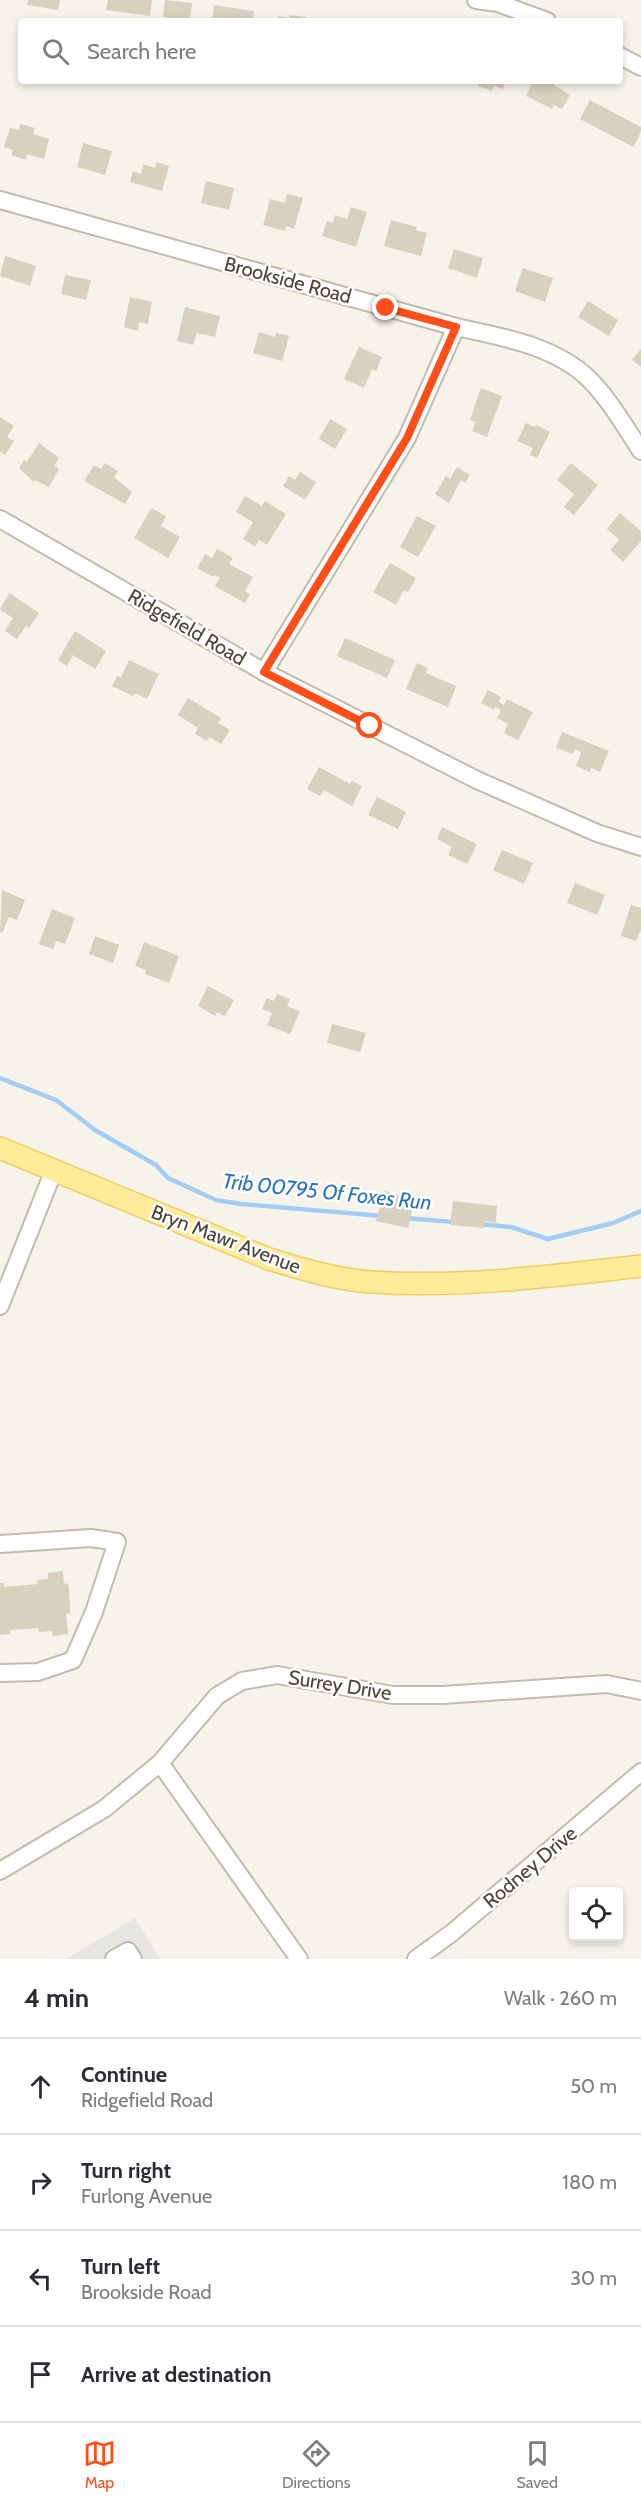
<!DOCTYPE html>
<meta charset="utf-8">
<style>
:root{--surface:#fff;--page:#f7f7f7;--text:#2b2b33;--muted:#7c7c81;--line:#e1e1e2;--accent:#ff4e18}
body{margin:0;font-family:Cabin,sans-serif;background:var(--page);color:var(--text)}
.controls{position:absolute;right:18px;bottom:18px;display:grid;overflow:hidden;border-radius:6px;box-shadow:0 3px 9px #0003}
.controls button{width:54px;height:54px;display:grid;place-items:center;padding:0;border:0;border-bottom:2px solid var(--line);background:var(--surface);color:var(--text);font:30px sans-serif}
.stop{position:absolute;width:18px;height:18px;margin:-14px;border:4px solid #ff4e18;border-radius:50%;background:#fff}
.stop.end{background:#ff4e18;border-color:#fff;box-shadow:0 2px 6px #0008}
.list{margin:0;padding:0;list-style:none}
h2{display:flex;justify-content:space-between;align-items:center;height:78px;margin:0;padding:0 24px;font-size:26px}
h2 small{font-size:20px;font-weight:400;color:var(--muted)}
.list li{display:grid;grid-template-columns:39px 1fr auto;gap:18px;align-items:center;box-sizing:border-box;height:96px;padding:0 24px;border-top:2px solid var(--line)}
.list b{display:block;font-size:22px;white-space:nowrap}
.list p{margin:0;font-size:20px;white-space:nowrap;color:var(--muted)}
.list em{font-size:20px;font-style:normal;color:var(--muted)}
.icon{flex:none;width:33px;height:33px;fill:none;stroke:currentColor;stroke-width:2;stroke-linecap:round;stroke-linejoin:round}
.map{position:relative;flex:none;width:641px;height:1959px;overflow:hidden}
.search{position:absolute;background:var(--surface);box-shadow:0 3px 9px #0003;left:18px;right:18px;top:18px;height:66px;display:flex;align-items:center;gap:15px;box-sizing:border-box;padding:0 21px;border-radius:6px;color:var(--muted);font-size:22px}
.sheet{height:462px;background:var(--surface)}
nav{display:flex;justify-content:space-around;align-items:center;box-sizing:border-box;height:84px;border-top:2px solid var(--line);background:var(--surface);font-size:16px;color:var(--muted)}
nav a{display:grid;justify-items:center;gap:3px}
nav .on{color:var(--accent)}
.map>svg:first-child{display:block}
</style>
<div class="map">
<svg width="641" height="1959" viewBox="0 0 641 1959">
<rect width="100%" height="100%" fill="#f6f3ea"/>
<!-- parking -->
<path fill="#e7e6e2" d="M135 1918 160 1959H66Z"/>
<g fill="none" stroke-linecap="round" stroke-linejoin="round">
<!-- stream -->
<g stroke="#a4cdf6" stroke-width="4.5">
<path d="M0 1078 56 1100 95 1130 156 1165 168 1178 216 1200 241 1204 382 1216"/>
<path d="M405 1218 454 1222"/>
<path d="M480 1224 511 1227 548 1239 613 1223 641 1211"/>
</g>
</g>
<!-- building -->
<g fill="#d9d1bf">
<path d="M28 0H60L58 10 27 5Z"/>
<path d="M108 0H152L150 16 106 10Z"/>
<path d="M165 0 192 3 190 21 163 17Z"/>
<path d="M214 5 254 11 253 21H212Z"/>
<path d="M289 15 306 17V21H278L279 16 289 18Z"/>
<path d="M480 81H506L503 89 494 86 492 91 478 86Z"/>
<path d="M533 81H548L570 95 562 109 554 105 552 109 526 96Z"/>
<path d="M590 100 641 127V132L633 147 580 119Z"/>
<path d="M20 124 35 128 33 134 49 139 44 159 27 154 26 160 11 155 13 150 4 147 10 128 19 130Z"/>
<path d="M83 143 112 151 105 175 77 167Z"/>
<path d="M156 162 169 166 162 191 130 182 133 171 141 174 143 164 155 168Z"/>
<path d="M206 181 234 188 229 210 201 203Z"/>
<path d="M287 194 303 198 294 229 286 226 285 231 263 225 270 199 285 203Z"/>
<path d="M351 207 367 212 356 247 322 236 327 221 333 223 335 215 347 219Z"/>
<path d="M391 220 417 227 416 230 427 233 421 256 384 246Z"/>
<path d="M454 249 483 258 477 278 448 268Z"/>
<path d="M5 256 36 266 30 286 0 276Z"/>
<path d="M523 268 553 278 545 302 515 291Z"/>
<path d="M65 275 91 280 86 300 61 294Z"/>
<path d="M130 297 152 302 148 324 139 322 138 331 124 327Z"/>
<path d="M588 301 618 320 609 336 578 317Z"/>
<path d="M185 307 220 316 215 337 197 333 193 345 177 341Z"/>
<path d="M259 332 275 337 276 333 289 336 282 361 253 353Z"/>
<path d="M359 347 382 357 376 371 372 369 364 388 344 379Z"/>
<path d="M641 349V367L632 360Z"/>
<path d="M481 388 502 396 487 437 472 431 476 422 470 420Z"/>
<path d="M0 417 14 426 7 437 14 441 5 455 0 451Z"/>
<path d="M330 419 347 429 335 449 319 439Z"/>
<path d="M526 423 535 427 536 425 550 432 537 458 530 455 533 448 517 441Z"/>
<path d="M39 443 59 458 54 466 59 469 49 487 35 480 34 482 19 468 24 460 27 462Z"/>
<path d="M105 463 118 471 114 477 132 492 125 504 84 481 94 465 101 469Z"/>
<path d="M571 463 598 485 574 515 564 507 574 494 557 480Z"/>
<path d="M457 467 470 475 465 483 461 480 449 503 435 494 446 476 450 479Z"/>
<path d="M300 472 316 482 305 500 283 486 289 476 295 480Z"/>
<path d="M245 496 262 506 265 501 286 514 267 545 259 540 255 547 243 539 253 522 236 512Z"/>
<path d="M151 508 166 516 161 526 180 537 168 558 134 538Z"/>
<path d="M620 513 641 531V541L623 562 610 550 619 540 607 529Z"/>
<path d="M417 516 436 526 418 557 400 547Z"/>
<path d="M217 549 233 558 229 564 253 577 245 591 250 594 245 603 215 586 220 578 214 575 213 577 197 568 205 554 212 558Z"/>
<path d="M390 563 416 578 408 592 404 590 396 605 373 592Z"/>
<path d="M9 593 39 613 29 628 26 626 17 639 5 631 13 618 0 610Z"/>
<path d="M75 631 106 651 95 669 73 655 67 666 58 660Z"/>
<path d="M345 638 395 660 387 678 337 656Z"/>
<path d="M129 660 159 674 147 699 135 693 133 696 112 686 117 676 121 677Z"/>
<path d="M417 663 428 668 426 673 456 686 448 707 406 689Z"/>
<path d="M488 690 501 697 499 702 504 705 507 699 533 712 518 740 504 733 508 724 497 718 501 710 495 707 494 710 481 703Z"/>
<path d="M188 698 221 718 218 723 230 730 221 744 209 737 207 741 195 734 198 728 178 715Z"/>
<path d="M562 732 609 751 600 772 591 768 590 772 576 766 581 752 575 749 573 754 556 748Z"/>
<path d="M319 767 350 784 352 781 362 786 352 806 324 790 320 796 307 789Z"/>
<path d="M377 797 406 812 398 829 368 815Z"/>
<path d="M442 827 477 844 467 864 448 855 452 847 437 839Z"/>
<path d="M502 850 533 863 524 884 493 870Z"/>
<path d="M575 883 605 895 597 915 567 903Z"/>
<path d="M2 890 25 900 17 920 9 917 2 933 0 932Z"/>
<path d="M631 905 641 908V930L636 941 621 936Z"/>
<path d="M52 909 75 918 65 944 56 941 53 949 39 944Z"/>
<path d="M95 936 119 945 113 963 89 954Z"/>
<path d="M144 942 179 956 169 983 145 974 146 970 135 966Z"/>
<path d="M208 986 234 1000 225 1016 217 1012 215 1016 198 1006Z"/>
<path d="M277 994 290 999 287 1006 300 1011 290 1034 267 1025 272 1013 262 1009 267 998 274 1001Z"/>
<path d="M332 1024 366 1033 360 1052 327 1043Z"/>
<path d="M384 1191 415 1199 408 1228 376 1221Z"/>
<path d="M453 1201 497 1206 496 1223 485 1221 484 1228 450 1225Z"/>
<path d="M63 1571 64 1583 69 1585 70 1613 66 1614 68 1634 53 1636 52 1631 39 1632 38 1628 10 1630 11 1634 0 1635V1583H4V1587L38 1584 37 1580 48 1579V1573Z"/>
</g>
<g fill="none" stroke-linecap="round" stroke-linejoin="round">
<defs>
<g id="minor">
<path d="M476 0 498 3 547 21"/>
<path d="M620 56 641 67"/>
<path d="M0 200 456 327C501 337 554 345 589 379 610 400 625 427 641 451"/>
<path d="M0 519 264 672 477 780 597 833 641 847"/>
<path d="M264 672 407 438 456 327"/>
<path d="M0 1306 54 1170"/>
<path d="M0 1544 91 1538 117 1542 94 1612 73 1660 38 1672 0 1673"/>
<path d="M160 1763 299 1959"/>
<path d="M0 1871 104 1809 160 1763 217 1696 242 1681 277 1675 393 1695H443L607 1684 641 1691"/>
<path d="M114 1959 128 1951 133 1959"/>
<path d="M416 1959 453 1932 641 1772"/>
</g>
<path id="major" d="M0 1148 269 1259C302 1269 337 1280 372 1282 461 1288 552 1276 641 1266"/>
</defs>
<!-- minor casing -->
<use href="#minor" stroke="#c2bcac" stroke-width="20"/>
<!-- major casing -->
<use href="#major" stroke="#ecce62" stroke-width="24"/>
<!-- minor -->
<use href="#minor" stroke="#fff" stroke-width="16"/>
<!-- major -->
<use href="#major" stroke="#ffeb9a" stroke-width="21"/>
</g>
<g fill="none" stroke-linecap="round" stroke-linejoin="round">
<!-- route -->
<path stroke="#ff4e18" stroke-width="8" d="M370 726 264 672 407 438 456 327 386 308"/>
</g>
<g text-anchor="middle" stroke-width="5" stroke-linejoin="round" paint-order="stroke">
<!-- street labels -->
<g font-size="20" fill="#4b4537" stroke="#fff">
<text transform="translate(288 280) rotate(15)" y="7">Brookside Road</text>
<text transform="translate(187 627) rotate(30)" y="7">Ridgefield Road</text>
<text transform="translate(226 1239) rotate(21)" y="7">Bryn Mawr Avenue</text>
<text transform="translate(340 1685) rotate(9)" y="7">Surrey Drive</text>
<text transform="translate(530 1867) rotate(-40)" y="7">Rodney Drive</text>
</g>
<!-- water labels -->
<g font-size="21" font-style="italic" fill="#2873c0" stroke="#fff">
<text transform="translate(327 1192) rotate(6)" y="7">Trib 00795 Of Foxes Run</text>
</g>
</g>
</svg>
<div class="controls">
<button><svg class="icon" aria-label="locate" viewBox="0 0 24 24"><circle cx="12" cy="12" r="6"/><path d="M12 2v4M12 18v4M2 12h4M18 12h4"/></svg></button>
</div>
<div class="stop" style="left:370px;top:726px"></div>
<div class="stop end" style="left:386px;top:308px"></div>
<div class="search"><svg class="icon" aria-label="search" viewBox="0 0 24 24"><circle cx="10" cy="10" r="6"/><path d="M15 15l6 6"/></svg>Search here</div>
</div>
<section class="sheet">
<h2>4 min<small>Walk · 260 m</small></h2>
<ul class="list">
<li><svg class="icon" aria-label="ahead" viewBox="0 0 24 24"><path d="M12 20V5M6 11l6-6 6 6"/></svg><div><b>Continue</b><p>Ridgefield Road</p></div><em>50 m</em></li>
<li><svg class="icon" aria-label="right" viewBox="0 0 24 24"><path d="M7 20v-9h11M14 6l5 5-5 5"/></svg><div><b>Turn right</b><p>Furlong Avenue</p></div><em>180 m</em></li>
<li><svg class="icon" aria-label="left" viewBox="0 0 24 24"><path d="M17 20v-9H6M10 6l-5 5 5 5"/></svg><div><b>Turn left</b><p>Brookside Road</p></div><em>30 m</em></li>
<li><svg class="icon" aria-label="arrive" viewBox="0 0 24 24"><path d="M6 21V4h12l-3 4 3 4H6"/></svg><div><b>Arrive at destination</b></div></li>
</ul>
</section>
<nav>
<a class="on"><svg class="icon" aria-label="map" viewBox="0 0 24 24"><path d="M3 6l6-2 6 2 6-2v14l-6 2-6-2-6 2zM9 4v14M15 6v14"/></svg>Map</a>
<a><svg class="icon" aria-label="directions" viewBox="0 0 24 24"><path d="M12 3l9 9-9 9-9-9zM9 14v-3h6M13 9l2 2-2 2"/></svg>Directions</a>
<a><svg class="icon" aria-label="saved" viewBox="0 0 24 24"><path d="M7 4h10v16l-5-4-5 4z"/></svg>Saved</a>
</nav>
